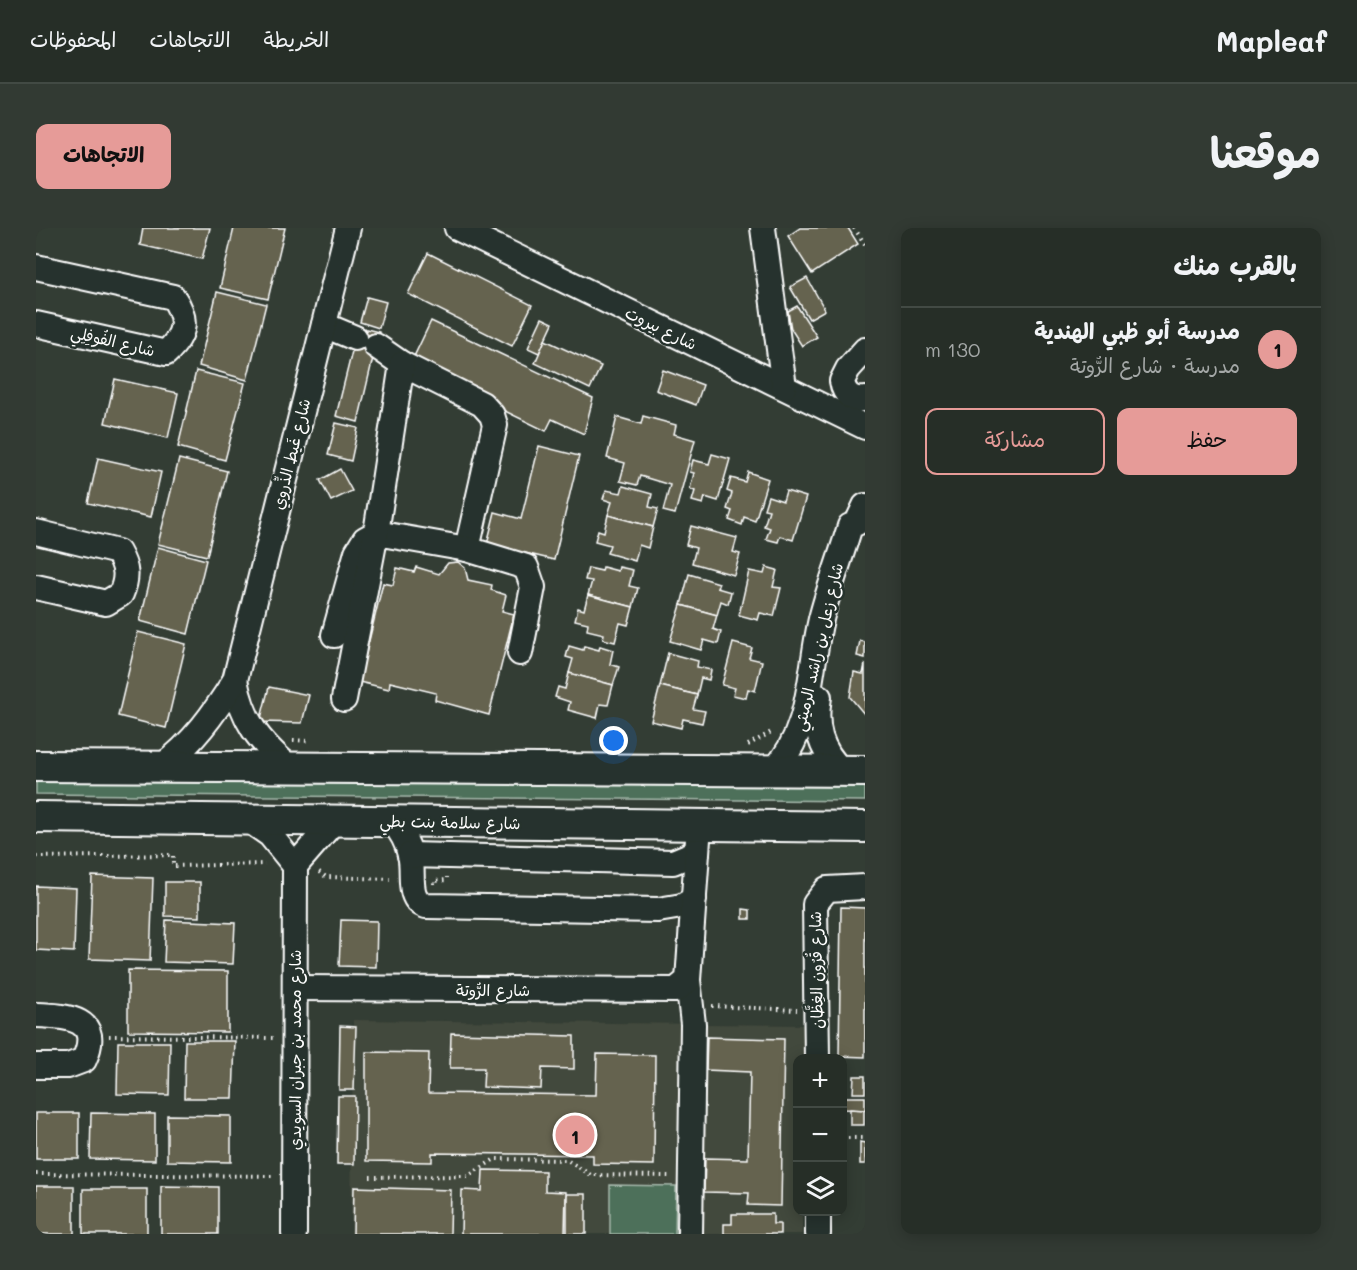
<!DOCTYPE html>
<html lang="ar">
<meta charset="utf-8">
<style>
:root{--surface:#262e27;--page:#323a33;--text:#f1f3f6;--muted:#a4a8a7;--line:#424a44;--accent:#e69b98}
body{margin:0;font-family:Mali,"Playpen Sans Arabic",sans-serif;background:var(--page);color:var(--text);direction:rtl}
.controls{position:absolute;right:18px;bottom:18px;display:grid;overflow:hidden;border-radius:12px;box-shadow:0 3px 15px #0003}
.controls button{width:54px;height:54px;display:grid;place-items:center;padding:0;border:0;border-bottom:2px solid var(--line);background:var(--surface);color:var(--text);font:30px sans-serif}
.you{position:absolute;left:578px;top:513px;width:21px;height:21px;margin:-15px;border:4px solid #fff;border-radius:50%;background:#1a73e8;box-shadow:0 0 0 9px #1a73e833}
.badge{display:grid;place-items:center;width:39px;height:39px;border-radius:50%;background:var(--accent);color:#111;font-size:20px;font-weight:700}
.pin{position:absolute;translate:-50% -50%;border:3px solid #fff;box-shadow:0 2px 6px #0006}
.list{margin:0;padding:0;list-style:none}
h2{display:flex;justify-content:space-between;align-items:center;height:78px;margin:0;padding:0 24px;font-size:26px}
h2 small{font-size:20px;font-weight:400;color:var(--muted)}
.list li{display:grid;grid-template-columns:39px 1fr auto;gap:18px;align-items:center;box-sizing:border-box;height:84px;padding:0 24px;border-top:2px solid var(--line)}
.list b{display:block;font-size:22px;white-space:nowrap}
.list p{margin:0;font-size:20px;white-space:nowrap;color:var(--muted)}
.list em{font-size:20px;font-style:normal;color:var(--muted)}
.actions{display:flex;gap:12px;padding:18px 24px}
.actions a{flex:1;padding:14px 0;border:2px solid var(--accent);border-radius:12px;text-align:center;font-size:21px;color:var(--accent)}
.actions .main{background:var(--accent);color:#111}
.icon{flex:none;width:33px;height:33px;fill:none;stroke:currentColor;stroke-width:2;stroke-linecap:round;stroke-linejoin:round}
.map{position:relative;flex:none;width:829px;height:1006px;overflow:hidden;direction:ltr;border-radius:12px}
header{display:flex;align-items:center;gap:36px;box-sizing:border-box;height:84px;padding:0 30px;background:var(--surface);border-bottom:2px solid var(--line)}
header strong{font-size:28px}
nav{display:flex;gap:33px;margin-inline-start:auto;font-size:21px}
.intro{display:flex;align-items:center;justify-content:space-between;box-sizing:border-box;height:144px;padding:0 36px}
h1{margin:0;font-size:42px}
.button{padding:15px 27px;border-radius:12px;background:var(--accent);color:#111;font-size:21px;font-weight:700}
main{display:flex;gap:36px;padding:0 36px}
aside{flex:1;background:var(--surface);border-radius:12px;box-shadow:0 3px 15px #0003}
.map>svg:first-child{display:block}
</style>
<header>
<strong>Mapleaf</strong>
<nav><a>الخريطة</a><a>الاتجاهات</a><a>المحفوظات</a></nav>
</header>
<div class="intro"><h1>موقعنا</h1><a class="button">الاتجاهات</a></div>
<main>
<aside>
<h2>بالقرب منك<small></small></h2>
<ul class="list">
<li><span class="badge">1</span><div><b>مدرسة أبو ظبي الهندية</b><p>مدرسة · شارع الرُّوتة</p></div><em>130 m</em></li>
</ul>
<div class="actions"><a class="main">حفظ</a><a>مشاركة</a></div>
</aside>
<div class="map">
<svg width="829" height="1006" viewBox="0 0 829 1006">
<rect width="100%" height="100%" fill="#333d34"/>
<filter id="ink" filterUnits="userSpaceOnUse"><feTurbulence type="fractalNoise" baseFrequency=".0167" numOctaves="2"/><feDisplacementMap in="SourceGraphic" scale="12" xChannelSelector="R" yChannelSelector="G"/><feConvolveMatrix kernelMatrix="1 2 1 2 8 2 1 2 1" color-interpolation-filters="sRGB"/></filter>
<g filter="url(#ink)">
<!-- built -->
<path fill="#42483c" d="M317 792 768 797 767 830H762V984H766V1006H315Z"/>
<!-- green -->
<g fill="#4e705a" stroke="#a6b8ac" stroke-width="1.5">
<path d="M0 545 829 556V573L0 566Z"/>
<path d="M574 957 640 958 639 1006H574Z"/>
</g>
<!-- building -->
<g fill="#65634f" stroke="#fff" stroke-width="1.5">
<path d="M107 0H174L166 31 104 17Z"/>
<path d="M198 0H249L232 71 184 60Z"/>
<path d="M764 0H812L822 16 776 46 752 8Z"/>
<path d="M392 25 496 77 476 118 372 66Z"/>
<path d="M771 50 789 82 773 91 754 59Z"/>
<path d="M181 64 230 76 211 152 163 138Z"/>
<path d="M331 69 350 74 343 100 324 94Z"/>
<path d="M761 78 781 109 766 118 755 101 752 83Z"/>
<path d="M506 90 517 95 503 125 492 120Z"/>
<path d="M395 93 557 170 548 206 516 191 510 203 374 137Z"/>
<path d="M322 99 343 104 322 194 300 188Z"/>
<path d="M509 112 565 138 554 161 499 135Z"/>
<path d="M627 142 667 157 660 177 620 162Z"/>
<path d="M160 143 209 155 189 232 142 219Z"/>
<path d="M79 151 142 165 132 210 69 195Z"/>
<path d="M607 188 640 197 638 206 659 212 639 286 627 283 634 257 604 248 601 257 584 253 589 235 571 230 581 189 605 196Z"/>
<path d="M300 195 322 200 315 233 292 227Z"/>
<path d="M503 218 543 228 518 332 451 316 459 284 485 291Z"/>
<path d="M676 226 694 231 682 273 669 269 667 276 656 273 659 263 654 261 658 245 654 244 657 232 673 236Z"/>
<path d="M62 230 125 244 115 289 52 275Z"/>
<path d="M143 231 191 243 171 328 122 316Z"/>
<path d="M304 241 316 263 295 273 284 252Z"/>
<path d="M712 244 732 251 719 293 708 289 706 297 693 292 696 283 691 281 696 265 691 263 695 250 709 254Z"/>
<path d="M587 258 616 266 613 279 622 281 617 299 572 287 576 274 567 271 570 262 585 265Z"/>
<path d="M750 263 770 269 757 312 744 308 742 314 730 311 734 300 728 298 733 282 728 281 732 268 747 273Z"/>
<path d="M572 287 617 299 612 320 603 317 599 333 571 325 574 317 559 313 562 302 568 304Z"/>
<path d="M655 298 701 310 697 324 704 326 698 347 656 335 660 320 650 317Z"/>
<path d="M122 319 170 332 152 406 104 393Z"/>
<path d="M422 334 429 340 432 352 456 357 455 362 470 367 466 383 478 386 453 487 399 472 400 465 354 454 353 461 323 454 347 355 357 357 361 340 378 344 380 339 403 346 412 335Z"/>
<path d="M567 339 582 343 583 339 597 342 593 358 602 360 597 379 552 367 556 353 549 352 552 340 566 343Z"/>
<path d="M730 339 741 342 737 359 745 360 738 388 724 385 722 392 703 387 713 343 728 346Z"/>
<path d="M653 346 683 355 681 360 695 364 692 376 685 373 681 387 645 377Z"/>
<path d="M552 367 597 379 592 397 584 395 579 414 567 411 568 406 551 402 552 395 539 392 542 380 548 382Z"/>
<path d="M645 377 681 387 677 401 685 404 682 416 668 412 665 422 634 413Z"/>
<path d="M102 404 150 416 130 500 82 488Z"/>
<path d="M824 413 829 414V430L821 428Z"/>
<path d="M697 415 716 420 713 430 726 433 719 463 712 461 710 470 697 467 699 460 686 457Z"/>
<path d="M533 418 547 422 548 418 563 422 564 418 577 422 574 436 583 439 577 457 533 445 537 431 530 429Z"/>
<path d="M632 425 662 433 661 439 675 442 673 452 665 450 661 467 624 458Z"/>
<path d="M829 436V487L814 469 818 444 827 446Z"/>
<path d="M533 445 577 457 572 477 564 476 561 490 532 482 534 474 519 469 522 459 529 461Z"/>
<path d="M624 458 661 467 657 481 669 483 666 495 647 491 645 500 615 493Z"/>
<path d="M233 459 273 467 266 495 224 494Z"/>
<path d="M56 648 117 650 114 733 53 731Z"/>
<path d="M129 654H164V689L129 688Z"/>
<path d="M0 658 40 660 38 724 0 722Z"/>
<path d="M805 679 829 680V829L803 828Z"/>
<path d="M707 681 714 682V691H707Z"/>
<path d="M130 692 199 695 197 736 128 734Z"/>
<path d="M305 692 341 693 340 739 303 738Z"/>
<path d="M92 742 192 743V804L92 803Z"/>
<path d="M304 798 320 799 318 862H303Z"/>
<path d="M415 805 538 808V841L506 840 505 861 447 859 448 840H414Z"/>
<path d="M671 809 748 811 745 978 712 977 713 965 668 964 669 930 712 931 714 844 670 842Z"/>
<path d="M149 813H199L197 870H148Z"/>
<path d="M82 814H134L133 867 81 866Z"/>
<path d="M330 824 393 825 392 865 560 867 561 826 619 827 618 937 557 936V927L396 925V934L330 933Z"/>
<path d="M818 848H829V865H817Z"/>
<path d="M302 868H319L318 936H301Z"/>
<path d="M806 869H829V882L806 881Z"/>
<path d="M814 881 828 882V897H814Z"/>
<rect x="0" y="885" width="43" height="46"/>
<path d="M55 885 119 886V932L54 931Z"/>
<path d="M131 887 195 888V934L131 933Z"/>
<path d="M824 914 829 915V936H824Z"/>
<path d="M447 942 509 943V963L530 964 529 1006H425L426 962 446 963Z"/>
<rect x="0" y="958" width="38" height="48"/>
<path d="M125 958 182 959V1006H125Z"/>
<path d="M318 959 415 962 414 1006H317Z"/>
<rect x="47" y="961" width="64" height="45"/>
<rect x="531" y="966" width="19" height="40"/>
<path d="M696 986H737V996H744V1006H688V996H696Z"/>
</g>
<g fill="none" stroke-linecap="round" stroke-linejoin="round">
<defs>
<g id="minor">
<path d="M421 0 829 199"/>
<path d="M727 0 748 159"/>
<path d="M0 39 137 69C152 91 150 106 130 125L0 96"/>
<path d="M288 97 319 110"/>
<path d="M340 118 366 136 446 176 456 187 459 197 431 321"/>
<path d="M829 122 812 141 806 153C808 166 816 173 829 171"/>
<path d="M0 304 82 324C91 340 92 349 85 366L70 375 0 359"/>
<path d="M298 407 321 324 329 311 340 305 431 321 490 339 497 359 484 425"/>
<path d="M199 452C207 494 222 512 254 540"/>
<path d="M783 469C778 499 784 522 806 543"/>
<path d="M308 471 340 305 366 136"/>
<path d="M125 539C157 515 178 486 199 452L312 0"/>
<path d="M737 543C776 503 773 443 785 391 793 359 805 329 814 298L821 295 829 278"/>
<path d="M211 591 234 607 259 638"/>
<path d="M356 593C365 603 371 613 374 627 379 643 369 671 390 678L622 682 646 678 658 671"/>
<path d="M374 627 637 634 661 624"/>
<path d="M652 752 657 796 654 1006"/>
<path d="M259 760 640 762 652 752 663 597"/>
<path d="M0 787C32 788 67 790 48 832L32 838H0"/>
<path d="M781 830 779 676 791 661 829 659"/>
<path d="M782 984V1006"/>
<path d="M258 1006 259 638 299 592"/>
</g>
<g id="major">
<path d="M0 538 829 543"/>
<path d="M0 589 829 599"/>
</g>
</defs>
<!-- minor casing -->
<use href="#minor" stroke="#fff" stroke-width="28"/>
<!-- major casing -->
<use href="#major" stroke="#fff" stroke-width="34"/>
<!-- path -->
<g stroke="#fff" stroke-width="4" stroke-dasharray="1.5 4.5" stroke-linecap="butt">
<path d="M818 0 829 16"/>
<path d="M257 512 273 513"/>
<path d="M712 517 737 503"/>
<path d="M0 629 137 627V638L229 636"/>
<path d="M283 644 290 649 354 651"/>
<path d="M398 656V653L411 652V649"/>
<path d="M676 778 761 782"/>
<path d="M73 808 239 810"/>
<path d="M806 910H829"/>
<path d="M0 946 239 948"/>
<path d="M334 949 432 948 459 931 531 932 555 947 633 948"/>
</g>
<!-- minor -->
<use href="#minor" stroke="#26332d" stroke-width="24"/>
<!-- major -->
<use href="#major" stroke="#26332d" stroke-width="30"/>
</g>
</g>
<g text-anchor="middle" stroke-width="5" stroke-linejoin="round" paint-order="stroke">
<!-- street labels -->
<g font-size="16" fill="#fff" stroke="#26332d">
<text transform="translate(625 100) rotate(26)" y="6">شارع بيروت</text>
<text transform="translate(77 113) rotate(13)" y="6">شارع الفُوفِلِي</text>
<text transform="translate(255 226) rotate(-76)" y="6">شارع غَيط الذِّروي</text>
<text transform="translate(782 419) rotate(-77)" y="6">شارع زعل بن راشد الرميثي</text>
<text transform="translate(414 594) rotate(1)" y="6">شارع سلامة بنت بطي</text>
<text transform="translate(780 742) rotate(-91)" y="6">شارع قُرُون الغِظَّان</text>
<text x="457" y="768">شارع الرُّوتة</text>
<text transform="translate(259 822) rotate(-90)" y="6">شارع محمد بن جبران السويدي</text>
</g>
</g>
</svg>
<div class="controls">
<button>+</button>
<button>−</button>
<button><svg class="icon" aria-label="layers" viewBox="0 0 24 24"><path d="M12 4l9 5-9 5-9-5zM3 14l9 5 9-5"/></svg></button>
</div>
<div class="you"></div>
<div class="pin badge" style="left:539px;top:907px">1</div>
</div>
</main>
